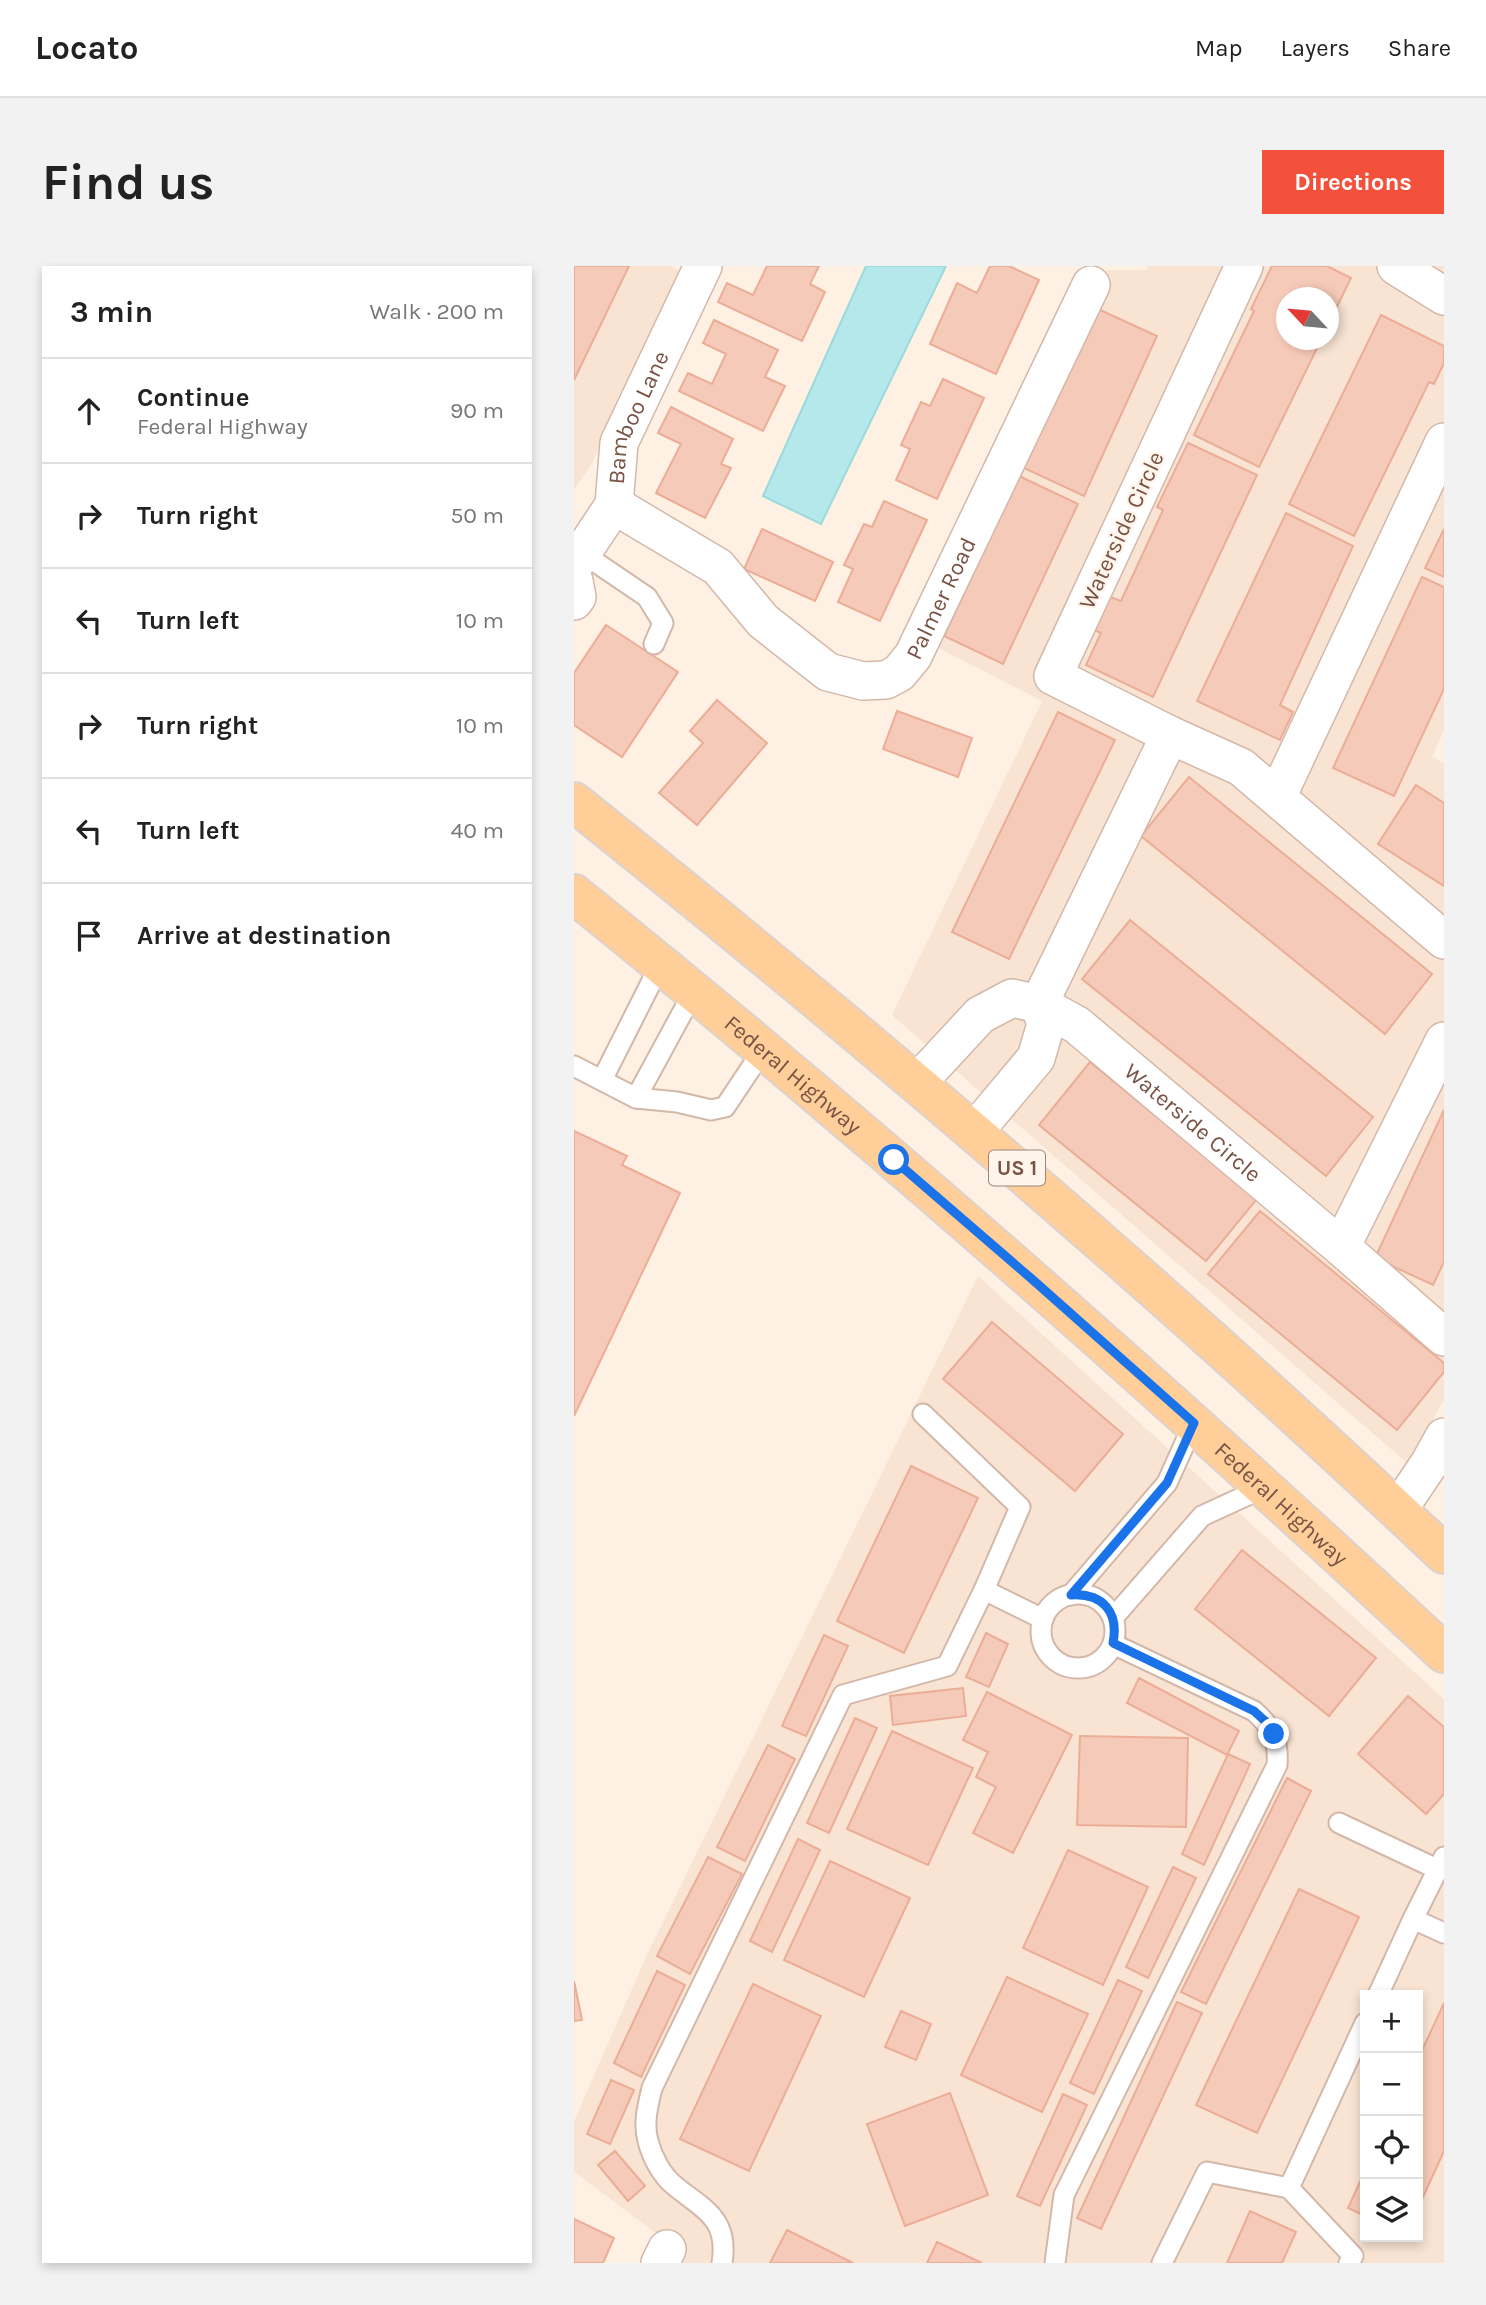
<!DOCTYPE html>
<meta charset="utf-8">
<style>
:root{--surface:#fff;--page:#f2f2f2;--text:#222;--muted:#767676;--line:#e0e0e0;--accent:#f4513c}
body{margin:0;font-family:Karla,sans-serif;background:var(--page);color:var(--text)}
.controls{position:absolute;right:21px;bottom:21px;display:grid;overflow:hidden;border-radius:0px;box-shadow:0 4px 10px #0003}
.controls button{width:63px;height:63px;display:grid;place-items:center;padding:0;border:0;border-bottom:2px solid var(--line);background:var(--surface);color:var(--text);font:35px sans-serif}
.compass{position:absolute;left:702px;top:21px;width:63px;height:63px;border-radius:50%;background:var(--surface);box-shadow:0 4px 10px #0003;rotate:296deg}
.stop{position:absolute;width:21px;height:21px;margin:-16px;border:5px solid #1a73e8;border-radius:50%;background:#fff}
.stop.end{background:#1a73e8;border-color:#fff;box-shadow:0 2px 7px #0008}
.list{margin:0;padding:0;list-style:none}
h2{display:flex;justify-content:space-between;align-items:center;height:91px;margin:0;padding:0 28px;font-size:30px}
h2 small{font-size:23px;font-weight:400;color:var(--muted)}
.list li{display:grid;grid-template-columns:46px 1fr auto;gap:21px;align-items:center;box-sizing:border-box;height:105px;padding:0 28px;border-top:2px solid var(--line)}
.list b{display:block;font-size:26px;white-space:nowrap}
.list p{margin:0;font-size:23px;white-space:nowrap;color:var(--muted)}
.list em{font-size:23px;font-style:normal;color:var(--muted)}
.icon{flex:none;width:38px;height:38px;fill:none;stroke:currentColor;stroke-width:2;stroke-linecap:round;stroke-linejoin:round}
.map{position:relative;flex:none;width:870px;height:1997px;overflow:hidden;border-radius:0px}
header{display:flex;align-items:center;gap:42px;box-sizing:border-box;height:98px;padding:0 35px;background:var(--surface);border-bottom:2px solid var(--line)}
header strong{font-size:33px}
nav{display:flex;gap:38px;margin-inline-start:auto;font-size:24px}
.intro{display:flex;align-items:center;justify-content:space-between;box-sizing:border-box;height:168px;padding:0 42px}
h1{margin:0;font-size:49px}
.button{padding:18px 32px;border-radius:0px;background:var(--accent);color:#fff;font-size:24px;font-weight:700}
main{display:flex;gap:42px;padding:0 42px}
aside{flex:1;background:var(--surface);border-radius:0px;box-shadow:0 4px 10px #0003}
.map>svg:first-child{display:block}
</style>
<header>
<strong>Locato</strong>
<nav><a>Map</a><a>Layers</a><a>Share</a></nav>
</header>
<div class="intro"><h1>Find us</h1><a class="button">Directions</a></div>
<main>
<aside>
<h2>3 min<small>Walk · 200 m</small></h2>
<ul class="list">
<li><svg class="icon" aria-label="ahead" viewBox="0 0 24 24"><path d="M12 20V5M6 11l6-6 6 6"/></svg><div><b>Continue</b><p>Federal Highway</p></div><em>90 m</em></li>
<li><svg class="icon" aria-label="right" viewBox="0 0 24 24"><path d="M7 20v-9h11M14 6l5 5-5 5"/></svg><div><b>Turn right</b></div><em>50 m</em></li>
<li><svg class="icon" aria-label="left" viewBox="0 0 24 24"><path d="M17 20v-9H6M10 6l-5 5 5 5"/></svg><div><b>Turn left</b></div><em>10 m</em></li>
<li><svg class="icon" aria-label="right" viewBox="0 0 24 24"><path d="M7 20v-9h11M14 6l5 5-5 5"/></svg><div><b>Turn right</b></div><em>10 m</em></li>
<li><svg class="icon" aria-label="left" viewBox="0 0 24 24"><path d="M17 20v-9H6M10 6l-5 5 5 5"/></svg><div><b>Turn left</b></div><em>40 m</em></li>
<li><svg class="icon" aria-label="arrive" viewBox="0 0 24 24"><path d="M6 21V4h12l-3 4 3 4H6"/></svg><div><b>Arrive at destination</b></div></li>
</ul>
</aside>
<div class="map">
<svg width="870" height="1997" viewBox="0 0 870 1997">
<rect width="100%" height="100%" fill="#fef1e3"/>
<!-- residential -->
<g fill="#f9e4d3" fill-rule="evenodd">
<path d="M0 0H96L109 6 17 199 0 224Z"/>
<path d="M574 0H870V464L858 491 870 497V1134L834 1198 318 749 468 435 355 377 533 4H572ZM712 32H754V74H712Z"/>
<path d="M404 1010 870 1433V1997H102L107 1986 0 1906V1855L71 1693ZM791 1729H844V1971H791Z"/>
</g>
<!-- water -->
<path fill="#b5e8ea" stroke="#9adadd" stroke-width="2" d="M292 0H372L247 258 189 230Z"/>
<!-- building -->
<g fill="#f6cab8" stroke="#ebad96" stroke-width="2">
<path d="M0 0H55L0 114Z"/>
<path d="M193 0H245L236 18 251 26 228 75 144 36 153 17 179 29Z"/>
<path d="M416 0H435L465 14 422 108 356 78 383 17 403 27Z"/>
<path d="M698 0H753L777 12 754 59V32H712V74H747L685 201 620 169 680 45 677 43Z"/>
<path d="M524 43 583 70 510 230 450 202Z"/>
<path d="M807 49 870 80V97L860 118 855 116 780 270 715 238Z"/>
<path d="M140 54 204 84 191 111 211 120 189 165 105 125 114 107 138 118 152 88 129 77Z"/>
<path d="M369 113 410 132 363 233 322 214 336 183 327 179 347 136 356 140Z"/>
<path d="M97 141 159 173 147 198 157 202 131 252 82 227 107 178 84 167Z"/>
<path d="M614 177 683 209 579 431 512 399 527 367 518 363 534 330 547 335 589 244 583 241Z"/>
<path d="M445 210 504 238 429 398 370 370Z"/>
<path d="M310 235 353 254 306 355 264 336 279 303 270 299 290 258 298 261Z"/>
<path d="M712 247 779 280 706 439 719 446 706 474 623 435Z"/>
<path d="M188 263 259 296 241 335 170 303Z"/>
<path d="M870 263V311L851 302Z"/>
<path d="M848 311 870 321V423L820 530 759 502Z"/>
<path d="M32 359 104 406 48 491 0 459V407Z"/>
<path d="M143 434 193 477 123 559 85 527 129 477 116 465Z"/>
<path d="M323 445 398 472 384 511 309 483Z"/>
<path d="M484 446 541 474 435 693 378 666Z"/>
<path d="M615 511 858 708 811 768 567 570Z"/>
<path d="M842 519 870 537V620L804 578Z"/>
<path d="M556 654 799 851 752 910 508 713Z"/>
<path d="M516 796 683 933 632 995 465 859Z"/>
<path d="M870 844V996L859 1019 801 992Z"/>
<path d="M0 865 53 890 48 899 106 927 0 1150Z"/>
<path d="M686 945 870 1097V1106L823 1164 634 1008Z"/>
<path d="M418 1056 549 1168 501 1225 369 1113Z"/>
<path d="M337 1200 404 1232 330 1387 263 1355Z"/>
<path d="M668 1284 802 1392 755 1450 621 1343Z"/>
<path d="M412 1367 434 1378 415 1421 392 1411Z"/>
<path d="M250 1369 274 1380 232 1470 208 1460Z"/>
<path d="M565 1412 665 1465 653 1489 553 1437Z"/>
<path d="M389 1422 392 1450 319 1459 316 1430Z"/>
<path d="M413 1426 498 1469 439 1587 399 1567 422 1521 402 1511 414 1486 389 1474Z"/>
<path d="M834 1430 870 1461V1528L852 1548 784 1488Z"/>
<path d="M281 1452 303 1462 255 1567 233 1557Z"/>
<path d="M318 1465 399 1502 354 1599 273 1563Z"/>
<path d="M506 1470 614 1472 612 1561 503 1559Z"/>
<path d="M194 1479 221 1493 171 1595 143 1581Z"/>
<path d="M654 1488 676 1498 630 1599 608 1588Z"/>
<path d="M713 1512 737 1525 632 1738 607 1726Z"/>
<path d="M224 1573 246 1584 198 1686 176 1675Z"/>
<path d="M494 1584 574 1621 529 1719 449 1682Z"/>
<path d="M134 1591 168 1608 116 1708 83 1690Z"/>
<path d="M256 1595 336 1632 290 1731 210 1694Z"/>
<path d="M599 1601 622 1612 574 1712 552 1701Z"/>
<path d="M725 1623 785 1651 683 1867 622 1839Z"/>
<path d="M83 1705 111 1719 67 1811 40 1797Z"/>
<path d="M433 1711 514 1748 468 1846 387 1809Z"/>
<path d="M544 1714 568 1725 520 1828 496 1817Z"/>
<path d="M0 1715 8 1754 0 1755Z"/>
<path d="M179 1718 247 1750 175 1905 106 1873Z"/>
<path d="M603 1736 628 1747 527 1963 503 1952Z"/>
<path d="M870 1737V1885L844 1942V1793Z"/>
<path d="M327 1745 357 1758 342 1794 311 1781Z"/>
<path d="M37 1814 60 1824 36 1878 13 1868Z"/>
<path d="M376 1827 414 1929 331 1960 293 1858Z"/>
<path d="M489 1828 513 1839 466 1940 443 1930Z"/>
<path d="M41 1885 71 1920 54 1935 24 1899Z"/>
<path d="M791 1905V1950L774 1942Z"/>
<path d="M676 1945 722 1966 708 1997H653Z"/>
<path d="M0 1953 40 1972 29 1997H0Z"/>
<path d="M213 1964 279 1997H196Z"/>
<path d="M363 1976 408 1997H353Z"/>
</g>
<g fill="none" stroke-linecap="round" stroke-linejoin="round">
<defs>
<g id="service">
<path d="M8 287 73 331 89 357 80 378"/>
<path d="M0 800 62 832 103 836 137 844 151 841 189 784"/>
<path d="M28 814 86 699"/>
<path d="M62 832 119 727"/>
<path d="M349 1148 446 1241 410 1324 469 1353"/>
<circle cx="504" cy="1365" r="37"/>
<path d="M497 1329 593 1217 620 1157"/>
<path d="M539 1352 628 1250 691 1221"/>
<path d="M765 1557 863 1603"/>
<path d="M870 1591 839 1653 870 1667"/>
<path d="M804 1729 839 1653"/>
<path d="M715 1922 791 1757"/>
<path d="M148 1997C155 1952 130 1944 101 1920 88 1910 78 1891 74 1875 69 1857 74 1839 78 1822L269 1429 373 1400 410 1324"/>
<path d="M481 1997 490 1929 703 1499C705 1475 698 1461 680 1445L539 1378"/>
<path d="M588 1997 633 1906 715 1922 779 1990 775 1997"/>
</g>
<g id="minor">
<path d="M670 0 479 410 596 469 667 501 870 674"/>
<path d="M822 0 870 30"/>
<path id="s1" d="M40 239 144 301 189 355 254 406 289 415 312 414 325 407 339 390 517 19"/>
<path id="s2" d="M0 299 40 239 45 177 129 0"/>
<path d="M0 315 3 331 0 335"/>
<path d="M703 531 870 176"/>
<path id="s3" d="M344 816 406 749 438 732 465 738 503 759 767 981 870 1071"/>
<path d="M400 866 462 792 472 758 465 738 596 469"/>
<path d="M767 981 870 775"/>
<path d="M824 1244 855 1198 870 1171"/>
<path d="M86 1997 93 1983"/>
</g>
<g id="primary">
<path d="M0 536C300 776 591 1024 870 1288"/>
<path id="s4" d="M0 628C300 869 588 1125 870 1387"/>
</g>
</defs>
<!-- service casing -->
<use href="#service" stroke="#d3b8aa" stroke-width="23"/>
<!-- minor casing -->
<use href="#minor" stroke="#d3b8aa" stroke-width="40"/>
<!-- primary casing -->
<use href="#primary" stroke="#dcd2cf" stroke-width="42"/>
<!-- service -->
<use href="#service" stroke="#fff" stroke-width="19"/>
<!-- minor -->
<use href="#minor" stroke="#fff" stroke-width="37"/>
<!-- primary -->
<use href="#primary" stroke="#ffce99" stroke-width="38"/>
</g>
<g fill="none" stroke-linecap="round" stroke-linejoin="round">
<!-- route -->
<path stroke="#1a73e8" stroke-width="9" d="M320 894 459 1014 620 1157 593 1217 497 1329C529 1327 545 1346 539 1377L680 1445 691 1455 700 1468"/>
</g>
<g text-anchor="middle" stroke-width="5" stroke-linejoin="round" paint-order="stroke">
<!-- shield labels -->
<rect fill="#fff5eb" stroke="#a18478" stroke-width="2" x="415" y="884.5" width="56" height="35" rx="5"/>
<g font-size="21" font-weight="bold" fill="#795346">
<text x="443" y="909">US 1</text>
</g>
<!-- street labels -->
<g font-size="23" fill="#795346" stroke="#fff5eb">
<text dy="8" stroke="none"><textPath href="#s2" startOffset="164">Bamboo Lane</textPath></text>
<text transform="translate(547 264) rotate(-65)" y="8">Waterside Circle</text>
<text dy="8" stroke="none"><textPath href="#s1" startOffset="434">Palmer Road</textPath></text>
<text dy="8" stroke="none"><textPath href="#s4" startOffset="284">Federal Highway</textPath></text>
<text dy="8" stroke="none"><textPath href="#s3" startOffset="350">Waterside Circle</textPath></text>
<text dy="8" stroke="none"><textPath href="#s4" startOffset="934">Federal Highway</textPath></text>
</g>
</g>
</svg>
<div class="controls">
<button>+</button>
<button>−</button>
<button><svg class="icon" aria-label="locate" viewBox="0 0 24 24"><circle cx="12" cy="12" r="6"/><path d="M12 2v4M12 18v4M2 12h4M18 12h4"/></svg></button>
<button><svg class="icon" aria-label="layers" viewBox="0 0 24 24"><path d="M12 4l9 5-9 5-9-5zM3 14l9 5 9-5"/></svg></button>
</div>
<svg class="compass" viewBox="-18 -18 36 36"><path d="M0-13l5 13h-10z" fill="#e53935"/><path d="M0 13l5-13h-10z" fill="#767676"/></svg>
<div class="stop" style="left:320px;top:894px"></div>
<div class="stop end" style="left:700px;top:1468px"></div>
</div>
</main>
